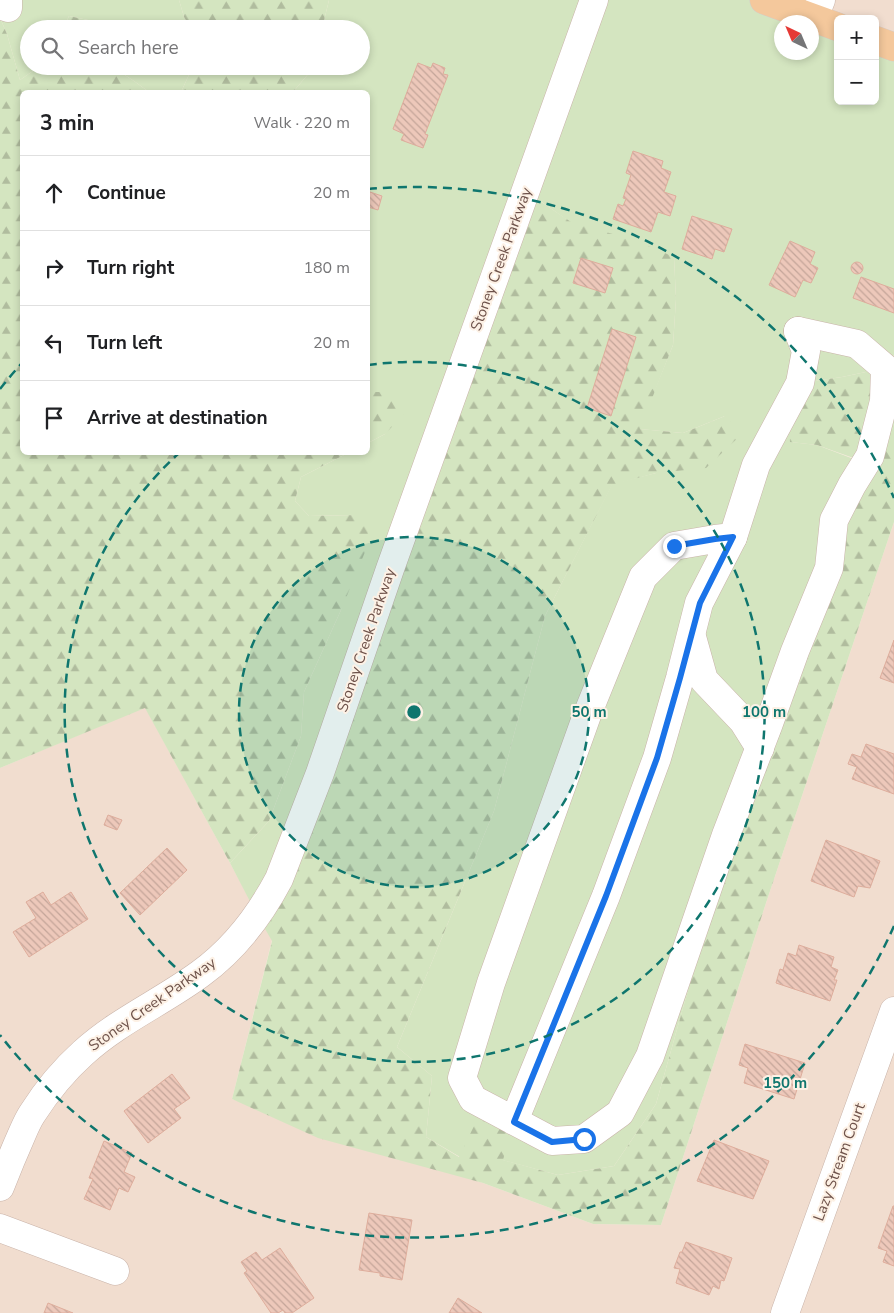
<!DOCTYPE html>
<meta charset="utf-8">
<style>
:root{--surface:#fff;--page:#f2f2f2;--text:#202124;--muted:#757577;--line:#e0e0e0}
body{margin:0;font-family:"Nunito Sans",sans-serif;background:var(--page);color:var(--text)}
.controls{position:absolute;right:15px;top:15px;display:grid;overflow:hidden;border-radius:8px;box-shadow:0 2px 8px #0003}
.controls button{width:45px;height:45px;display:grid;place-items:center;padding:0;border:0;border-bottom:1px solid var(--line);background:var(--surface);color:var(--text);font:25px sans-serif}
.compass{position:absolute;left:774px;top:15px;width:45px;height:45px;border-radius:50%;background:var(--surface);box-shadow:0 2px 8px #0003;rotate:316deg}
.stop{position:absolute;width:15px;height:15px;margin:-11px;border:4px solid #1a73e8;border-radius:50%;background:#fff}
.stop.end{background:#1a73e8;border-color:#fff;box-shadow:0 1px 5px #0008}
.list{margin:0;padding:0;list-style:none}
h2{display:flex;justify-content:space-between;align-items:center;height:65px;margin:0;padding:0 20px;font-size:21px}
h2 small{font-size:16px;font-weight:400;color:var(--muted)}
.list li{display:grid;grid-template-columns:32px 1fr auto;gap:15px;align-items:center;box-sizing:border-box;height:75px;padding:0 20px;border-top:1px solid var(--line)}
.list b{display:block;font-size:19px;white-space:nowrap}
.list em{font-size:16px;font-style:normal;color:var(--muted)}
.icon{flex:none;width:28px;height:28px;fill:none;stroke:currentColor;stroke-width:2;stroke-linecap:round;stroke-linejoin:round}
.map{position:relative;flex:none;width:894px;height:1313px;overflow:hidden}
.search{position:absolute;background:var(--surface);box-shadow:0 2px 8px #0003;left:20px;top:20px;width:350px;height:55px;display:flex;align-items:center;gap:12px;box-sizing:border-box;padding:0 18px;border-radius:28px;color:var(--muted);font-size:19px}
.panel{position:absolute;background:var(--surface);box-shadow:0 2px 8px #0003;left:20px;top:90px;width:350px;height:365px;border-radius:8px}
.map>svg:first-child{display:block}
</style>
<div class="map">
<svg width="894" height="1313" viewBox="0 0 894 1313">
<defs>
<pattern id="forest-firs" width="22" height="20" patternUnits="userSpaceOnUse" patternTransform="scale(1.25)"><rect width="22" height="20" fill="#d4e5c0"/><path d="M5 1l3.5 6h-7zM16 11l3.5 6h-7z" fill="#b0bc9e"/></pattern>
<pattern id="building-back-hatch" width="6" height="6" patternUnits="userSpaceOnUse" patternTransform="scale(1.25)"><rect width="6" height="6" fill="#edc8ba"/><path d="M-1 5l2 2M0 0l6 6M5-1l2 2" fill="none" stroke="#c4a599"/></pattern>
</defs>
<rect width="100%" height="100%" fill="#faece0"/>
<!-- residential -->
<g fill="#f1ddcf">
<path d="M764 0H894V46L875 39V19H838Z"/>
<path d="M894 522V1313H0V768L145 707 272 940 232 1099 483 1183 593 1224 661 1225 766 903Z"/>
</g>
<!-- green -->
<g fill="#d4e5c0" fill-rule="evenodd">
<path d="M0 0H179L184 17 191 29H95L88 20 69 16 63 29H29V66H40L20 80 7 34 0 18Z"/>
<path d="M329 0H764L838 26V101H875V39L894 46V355L885 368 842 377 801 383 791 442 817 445 859 461 715 894 656 1104 614 1166 558 1175 502 1160 460 1157 426 1137 432 1076 397 1047 494 811 545 616 612 484 656 473 725 416 683 433 639 429 673 345 676 299 674 257 573 224 526 191 257 915 230 863 269 821 301 736 304 692 341 610 355 515 309 516 295 501 301 477 348 453 368 452V443L385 434 391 392H368V92H293L315 66H361V29H322ZM782 22H812V52H782Z"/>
<path d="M111 66H193L181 92H149L134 81Z"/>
</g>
<!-- forest -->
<g fill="url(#forest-firs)">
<path d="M179 0H329L322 29H191L184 17Z"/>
<path d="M69 16 88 20 95 29H63Z"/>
<path d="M0 18 7 34 20 80 40 66H111L134 81 149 92H22V452L348 453 301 477 295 501 309 516 355 515 369 529 365 552 341 610 304 692 301 736 269 821 230 863 145 708 0 768Z"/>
<path d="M193 66H315L293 92H181Z"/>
<path d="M525 191 571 222 637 241 674 257 676 299 673 345 640 429 683 433 725 416 742 434 706 468 656 473 612 485 545 616 494 811 397 1047 432 1076 426 1137 459 1157 484 1105 514 1121 503 1160 558 1175 614 1166 656 1104 715 894 859 460 817 445 790 442 787 408 800 383 842 377 885 368 894 355V522L766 903 661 1225 593 1224 483 1183 318 1138 232 1099 272 941 257 915Z"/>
<path d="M368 392H391L408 410 385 434 368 443Z"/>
</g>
<!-- building -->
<g fill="url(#building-back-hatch)" stroke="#dead9c">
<path d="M418 63 431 68 433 63 445 68 443 74 448 75 425 134 428 135 423 148 401 140 404 134 393 129Z"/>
<path d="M633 151 663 161 661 168 671 172 664 192 676 196 670 216 658 212 651 232 613 219 618 204 623 206 626 199 623 198 631 175 626 173Z"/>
<path d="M370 192 382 196 378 210 368 207V198Z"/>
<path d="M692 216 732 229 724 252 715 249 712 259 682 249Z"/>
<path d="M790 241 815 252 810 264 818 268 811 283 803 280 795 297 769 285Z"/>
<path d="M581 258 613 268 605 293 573 283Z"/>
<circle cx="857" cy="268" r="6"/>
<path d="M861 277 894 289V313L853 298Z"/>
<path d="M612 329 636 337 611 416 587 408Z"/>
<path d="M894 640V683L880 678Z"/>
<path d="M866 744 894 754V794L852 779 857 767 848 764 852 754 861 757Z"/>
<path d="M108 815 122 820 117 830 104 825Z"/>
<path d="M826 840 880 861 870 888 858 886 854 897 811 881Z"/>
<path d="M167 848 187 870 140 915 120 893Z"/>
<path d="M43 892 51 905 71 892 88 919 29 957 13 932 36 918 26 902Z"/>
<path d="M799 945 834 957 831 967 838 970 834 980H837L830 1001 776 983 780 969 783 970 788 953 796 956Z"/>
<path d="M745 1044 805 1063 794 1099 744 1083 748 1068 739 1065Z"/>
<path d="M172 1074 190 1098 174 1109 181 1118 148 1143 124 1111Z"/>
<path d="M714 1140 769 1161 753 1199 697 1181Z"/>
<path d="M104 1141 132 1153 124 1172 135 1177 128 1192 119 1188 110 1210 84 1199 93 1179 89 1178Z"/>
<path d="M893 1206H894V1266L883 1262 887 1251 878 1248Z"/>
<path d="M369 1213 412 1220 402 1280 380 1276V1273L359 1270Z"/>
<path d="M686 1242 732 1258 724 1281 721 1280 719 1289 713 1286 709 1295 676 1283 680 1269 674 1268 680 1252H682Z"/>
<path d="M280 1248 314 1298 292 1313H285L283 1310 278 1313H271L244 1273 247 1271 241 1262 256 1252 262 1260Z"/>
<path d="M458 1298 482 1313H449Z"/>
<path d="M48 1303 73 1313H44Z"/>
</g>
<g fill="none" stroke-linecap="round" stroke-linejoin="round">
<defs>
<g id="minor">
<path d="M0 5 8 8V0"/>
<path d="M814 18 821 0"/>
<path d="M733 537 756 465 800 383 806 351 798 331"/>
<path d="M692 637 704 680 743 721 760 748"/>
<path d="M514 1121 606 896 657 758 680 678 699 603 733 537 715 539 674 546 643 577 587 715 491 983 462 1078 473 1099 552 1141 584 1139 620 1113 650 1056 726 835 768 726 795 651 829 568 834 520 852 485 870 456 884 401 885 368 857 344 798 331"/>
<path d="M0 1187C7 1169 14 1152 22 1134 25 1127 28 1120 32 1114 46 1092 64 1070 83 1053 118 1021 162 1002 200 974 233 950 260 915 279 879L320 773 390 569 594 0"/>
<path d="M0 1228 115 1271"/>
<path d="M785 1313 894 1011"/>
</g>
<g id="major">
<path d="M764 0 838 27"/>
<path d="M875 40 894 47"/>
</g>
</defs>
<!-- minor casing -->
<use href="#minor" stroke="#c9b3a9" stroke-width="29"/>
<!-- major casing -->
<use href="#major" stroke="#d4cbc9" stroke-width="29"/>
<!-- minor -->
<use href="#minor" stroke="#fff" stroke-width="28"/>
<!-- major -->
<use href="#major" stroke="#f4c89c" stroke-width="28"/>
</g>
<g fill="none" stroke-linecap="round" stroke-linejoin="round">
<!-- route -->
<path stroke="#1a73e8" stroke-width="6" d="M584 1139 552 1142 514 1122 606 896 657 758 680 678 700 603 733 537 715 539 674 546"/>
</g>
<!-- distance rings -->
<circle cx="414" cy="712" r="175" fill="#0f766e" fill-opacity=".12"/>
<g fill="none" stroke="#0f766e" stroke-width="2.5" stroke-dasharray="9 6">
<circle cx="414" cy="712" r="175"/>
<path d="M368 365A350 350 0 1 1 178 454"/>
<path d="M894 926A525 525 0 0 1 0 1035M0 389A525 525 0 0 1 21 364M368 189A525 525 0 0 1 894 498"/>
</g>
<g text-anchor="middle" stroke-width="4" stroke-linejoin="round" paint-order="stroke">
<!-- street labels -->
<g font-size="15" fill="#6e524a" stroke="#fdf1e5">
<text transform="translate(501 259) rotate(-70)" y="5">Stoney Creek Parkway</text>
<text transform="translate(366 640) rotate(-71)" y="5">Stoney Creek Parkway</text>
<text transform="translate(152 1004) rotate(-35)" y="5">Stoney Creek Parkway</text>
<text transform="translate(839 1162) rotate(-70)" y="5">Lazy Stream Court</text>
</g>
</g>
<circle cx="414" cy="712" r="8" fill="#0f766e" stroke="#fdf1e5" stroke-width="2.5"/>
<g font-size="15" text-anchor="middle" font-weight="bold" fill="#0f766e" stroke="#fdf1e5" stroke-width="4" stroke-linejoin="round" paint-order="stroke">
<text x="589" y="717">50 m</text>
<text x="764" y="717">100 m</text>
<text x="785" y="1088">150 m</text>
</g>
</svg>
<div class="controls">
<button>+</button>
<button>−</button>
</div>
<svg class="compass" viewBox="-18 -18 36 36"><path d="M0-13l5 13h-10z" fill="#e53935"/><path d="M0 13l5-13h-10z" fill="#757577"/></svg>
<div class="stop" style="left:584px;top:1139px"></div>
<div class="stop end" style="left:674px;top:546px"></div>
<div class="search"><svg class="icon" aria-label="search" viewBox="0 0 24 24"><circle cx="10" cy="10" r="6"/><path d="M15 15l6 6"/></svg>Search here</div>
<section class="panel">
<h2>3 min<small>Walk · 220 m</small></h2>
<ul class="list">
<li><svg class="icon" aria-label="ahead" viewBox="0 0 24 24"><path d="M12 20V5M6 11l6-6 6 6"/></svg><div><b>Continue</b></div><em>20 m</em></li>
<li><svg class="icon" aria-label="right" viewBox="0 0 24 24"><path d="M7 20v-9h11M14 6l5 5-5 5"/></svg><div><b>Turn right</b></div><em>180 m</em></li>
<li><svg class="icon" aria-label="left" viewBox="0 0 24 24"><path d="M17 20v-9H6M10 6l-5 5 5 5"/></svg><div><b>Turn left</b></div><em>20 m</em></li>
<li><svg class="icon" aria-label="arrive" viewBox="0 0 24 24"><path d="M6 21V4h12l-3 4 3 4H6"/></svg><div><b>Arrive at destination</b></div></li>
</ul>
</section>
</div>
